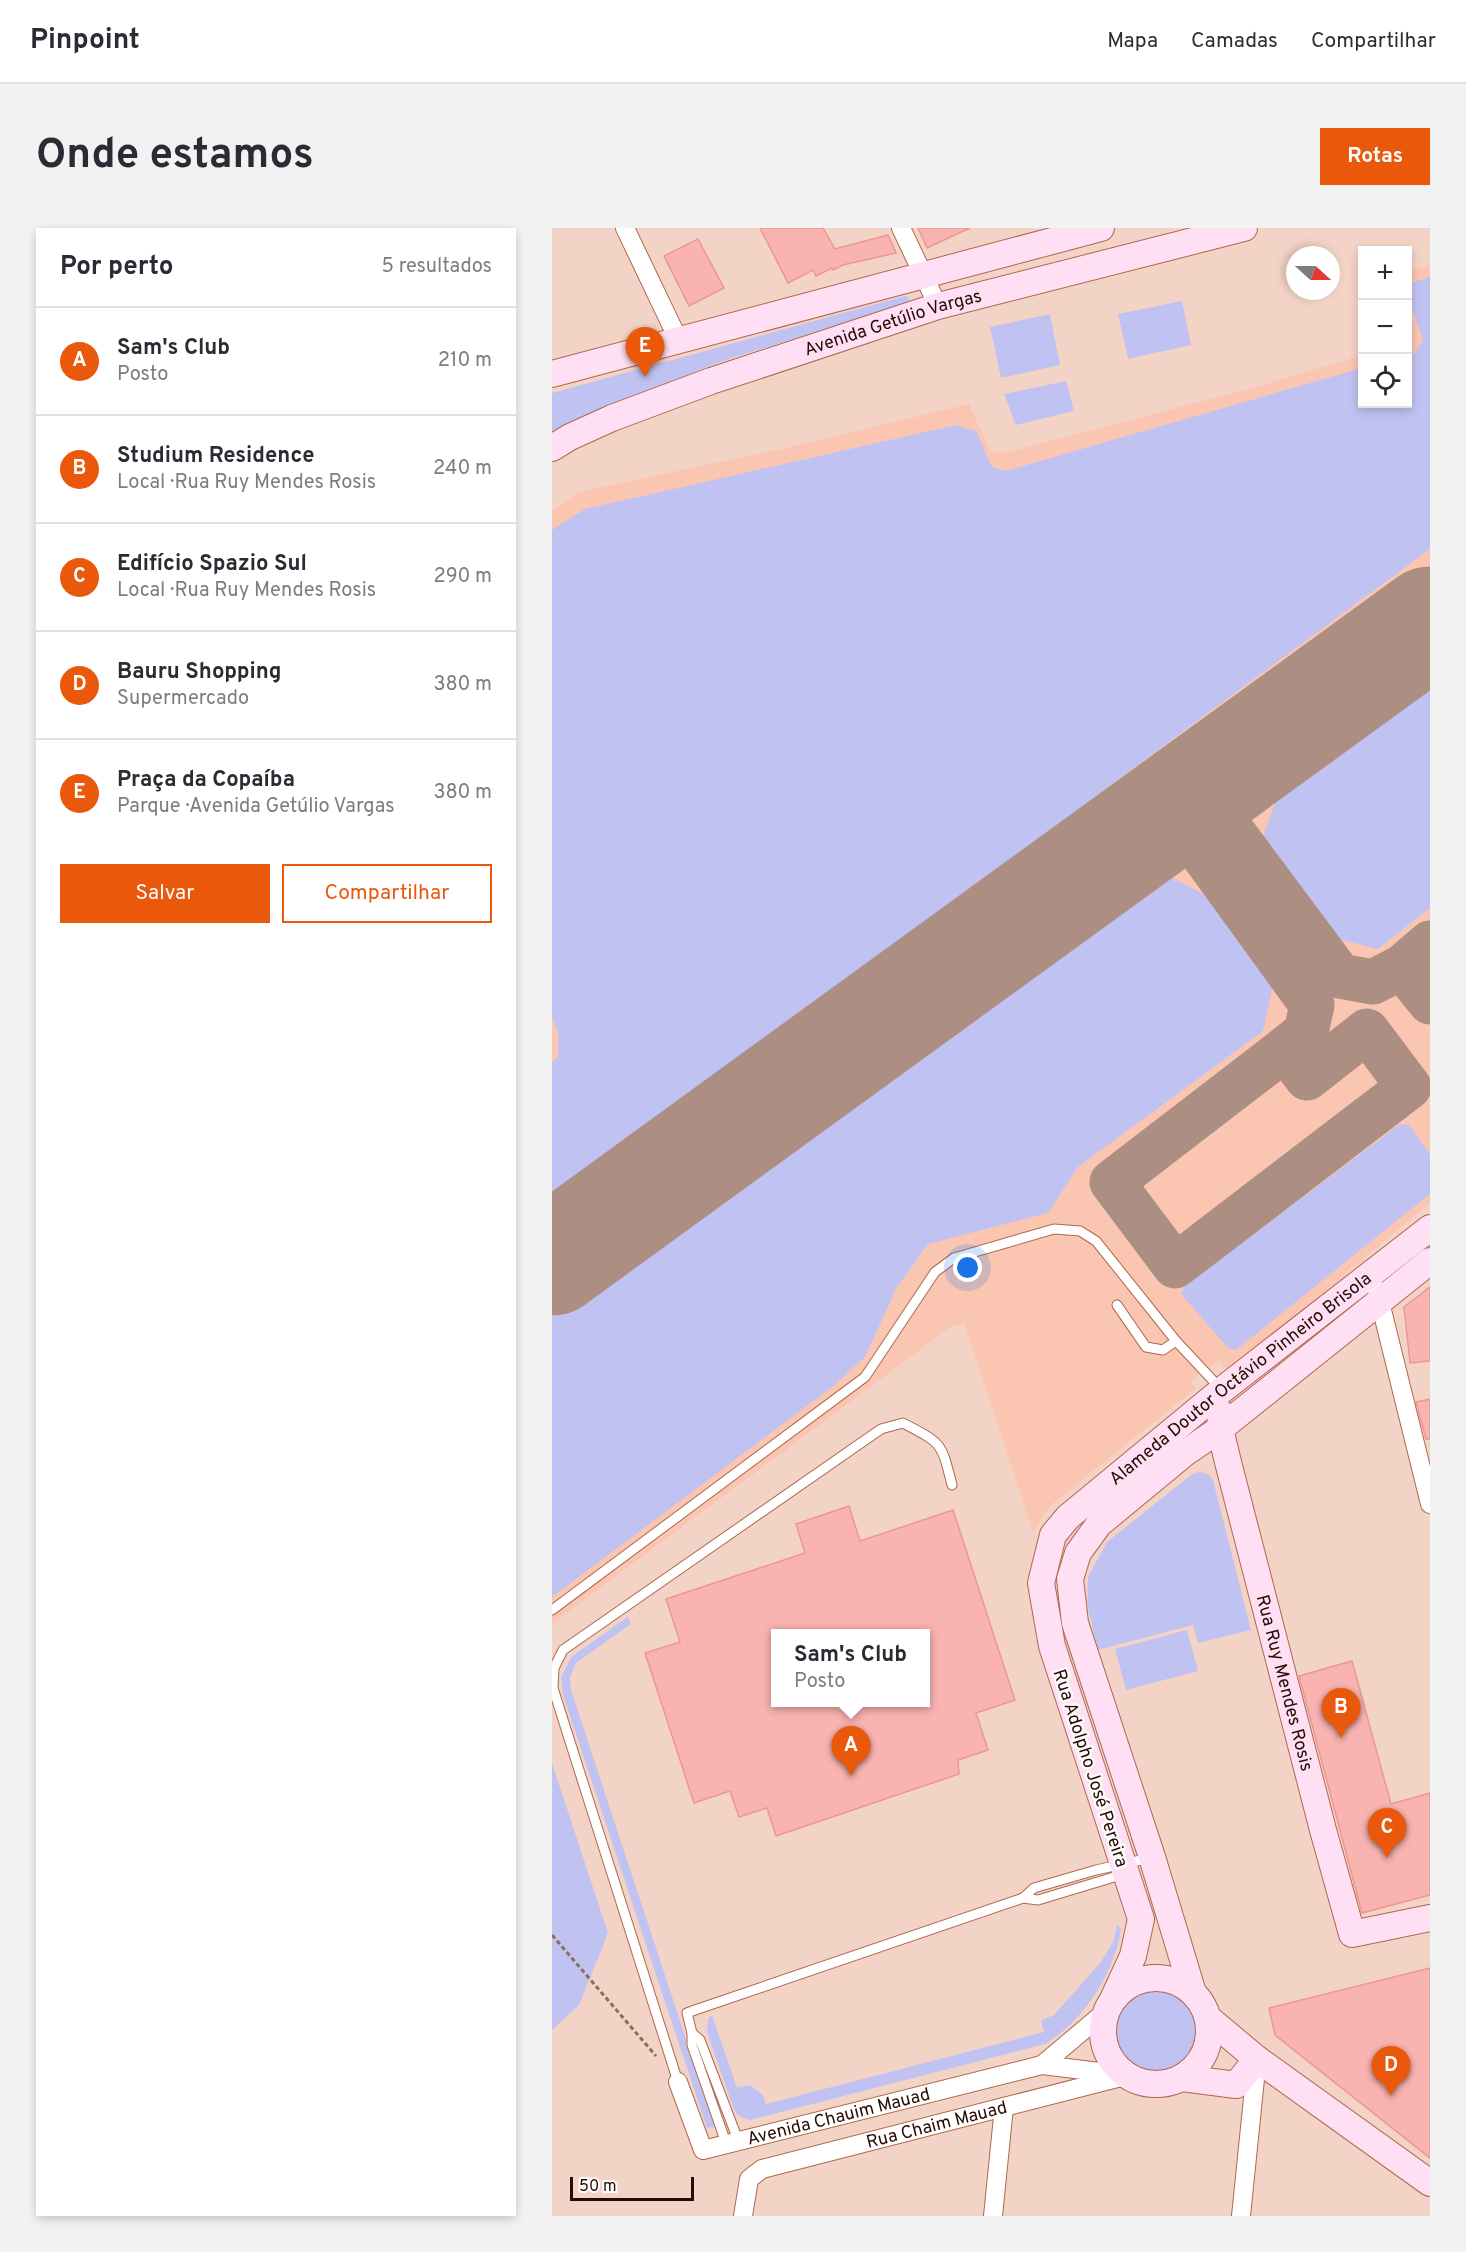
<!DOCTYPE html>
<html lang="pt">
<meta charset="utf-8">
<style>
:root{--surface:#fff;--page:#f2f2f3;--text:#2b2b33;--muted:#7c7c81;--line:#e1e1e2;--accent:#ea580c}
body{margin:0;font-family:Overpass,sans-serif;background:var(--page);color:var(--text)}
.controls{position:absolute;right:18px;top:18px;display:grid;overflow:hidden;border-radius:0px;box-shadow:0 3px 9px #0003}
.controls button{width:54px;height:54px;display:grid;place-items:center;padding:0;border:0;border-bottom:2px solid var(--line);background:var(--surface);color:var(--text);font:30px sans-serif}
.compass{position:absolute;left:734px;top:18px;width:54px;height:54px;border-radius:50%;background:var(--surface);box-shadow:0 3px 9px #0003;rotate:111deg}
.scale{position:absolute;left:18px;bottom:15px;width:124px;box-sizing:border-box;padding-left:6px;border:3px solid #270b02;border-top:0;font-size:16px;line-height:21px;white-space:nowrap;color:#270b02;-webkit-text-stroke:4px #fcfcfc;paint-order:stroke}
.you{position:absolute;left:416px;top:1040px;width:21px;height:21px;margin:-15px;border:4px solid #fff;border-radius:50%;background:#1a73e8;box-shadow:0 0 0 9px #1a73e833}
.badge{display:grid;place-items:center;width:39px;height:39px;border-radius:50%;background:var(--accent);color:#fff;font-size:20px;font-weight:700}
.pin{position:absolute;translate:-50% -50px;filter:drop-shadow(0 2px 3px #0008)}
.pin::after{content:'';position:absolute;top:32px;width:21px;height:18px;background:inherit;clip-path:polygon(0 0,100% 0,50% 100%)}
.popup{position:absolute;left:219px;top:1401px;width:159px;height:78px;box-sizing:border-box;display:grid;place-content:center;border-radius:0px;background:var(--surface);filter:drop-shadow(0 2px 4px #0005);font-size:20px;white-space:nowrap;color:var(--muted)}
.popup b{font-size:22px;color:var(--text)}
.popup::after{content:'';position:absolute;left:50%;top:100%;margin-left:-12px;border:12px solid transparent;border-top-color:var(--surface)}
.list{margin:0;padding:0;list-style:none}
h2{display:flex;justify-content:space-between;align-items:center;height:78px;margin:0;padding:0 24px;font-size:26px}
h2 small{font-size:20px;font-weight:400;color:var(--muted)}
.list li{display:grid;grid-template-columns:39px 1fr auto;gap:18px;align-items:center;box-sizing:border-box;height:108px;padding:0 24px;border-top:2px solid var(--line)}
.list b{display:block;font-size:22px;white-space:nowrap}
.list p{margin:0;font-size:20px;white-space:nowrap;color:var(--muted)}
.list em{font-size:20px;font-style:normal;color:var(--muted)}
.actions{display:flex;gap:12px;padding:18px 24px}
.actions a{flex:1;padding:14px 0;border:2px solid var(--accent);border-radius:0px;text-align:center;font-size:21px;color:var(--accent)}
.actions .main{background:var(--accent);color:#fff}
.icon{flex:none;width:33px;height:33px;fill:none;stroke:currentColor;stroke-width:2;stroke-linecap:round;stroke-linejoin:round}
.map{position:relative;flex:none;width:878px;height:1988px;overflow:hidden;border-radius:0px}
header{display:flex;align-items:center;gap:36px;box-sizing:border-box;height:84px;padding:0 30px;background:var(--surface);border-bottom:2px solid var(--line)}
header strong{font-size:28px}
nav{display:flex;gap:33px;margin-inline-start:auto;font-size:21px}
.intro{display:flex;align-items:center;justify-content:space-between;box-sizing:border-box;height:144px;padding:0 36px}
h1{margin:0;font-size:42px}
.button{padding:15px 27px;border-radius:0px;background:var(--accent);color:#fff;font-size:21px;font-weight:700}
main{display:flex;gap:36px;padding:0 36px}
aside{flex:1;background:var(--surface);border-radius:0px;box-shadow:0 3px 9px #0003}
.map>svg:first-child{display:block}
</style>
<header>
<strong>Pinpoint</strong>
<nav><a>Mapa</a><a>Camadas</a><a>Compartilhar</a></nav>
</header>
<div class="intro"><h1>Onde estamos</h1><a class="button">Rotas</a></div>
<main>
<aside>
<h2>Por perto<small>5 resultados</small></h2>
<ul class="list">
<li><span class="badge">A</span><div><b>Sam's Club</b><p>Posto</p></div><em>210 m</em></li>
<li><span class="badge">B</span><div><b>Studium Residence</b><p>Local · Rua Ruy Mendes Rosis</p></div><em>240 m</em></li>
<li><span class="badge">C</span><div><b>Edifício Spazio Sul</b><p>Local · Rua Ruy Mendes Rosis</p></div><em>290 m</em></li>
<li><span class="badge">D</span><div><b>Bauru Shopping</b><p>Supermercado</p></div><em>380 m</em></li>
<li><span class="badge">E</span><div><b>Praça da Copaíba</b><p>Parque · Avenida Getúlio Vargas</p></div><em>380 m</em></li>
</ul>
<div class="actions"><a class="main">Salvar</a><a>Compartilhar</a></div>
</aside>
<div class="map">
<svg width="878" height="1988" viewBox="0 0 878 1988">
<rect width="100%" height="100%" fill="#f4d3c7"/>
<!-- built -->
<path fill="#fbc6b1" d="M878 36V975L764 1071 675 1141 667 1133 638 1153 644 1160 498 1278 481 1305 412 1095 400 1098 0 1396V283L26 265 41 261 229 221 417 176 438 223 453 225 704 159 810 127V176H856V114L857 113 856 108V44Z"/>
<!-- green -->
<g fill="#c0c3f2">
<path d="M878 49V321L0 970V834L6 829V804L0 789V302L33 281 404 197 424 203 440 239 454 243 810 140V176H856V127L864 124 871 112 856 68V58L859 55Z"/>
<path d="M353 68 358 70 355 76 167 134 0 203V165Z"/>
<path d="M630 73 639 117 576 131 566 86Z"/>
<path d="M498 86 508 137 449 150 438 99Z"/>
<path d="M514 153 522 183 464 197 452 166Z"/>
<path d="M878 450V680L826 721 786 711 711 609 728 561Z"/>
<path d="M619 649 659 670 722 754 711 803 526 939 496 985 376 1016 345 1059 313 1129 280 1159 0 1369V1090L588 653Z"/>
<path d="M848 896 857 897 878 926V966L684 1122 676 1120 629 1066 632 1059Z"/>
<path d="M648 1244 657 1247 661 1252 699 1402 646 1415 641 1397 546 1422 535 1376 536 1349 555 1314 639 1247Z"/>
<path d="M76 1389 79 1396 24 1435 18 1449 19 1462 163 1899 155 1900 11 1467 9 1449 20 1428Z"/>
<path d="M635 1402 646 1443 574 1462 563 1421Z"/>
<path d="M0 1535 56 1705 27 1777 0 1802Z"/>
<path d="M565 1696 569 1701C563 1744 531 1794 493 1816L198 1892C189 1890 185 1888 181 1879L155 1804 156 1791 160 1787 185 1860 198 1857 211 1867 214 1876 492 1804 489 1792 502 1787 549 1734 562 1712Z"/>
<circle cx="602" cy="1804" r="43"/>
</g>
<g fill="none" stroke-linecap="round" stroke-linejoin="round">
<!-- taxiway -->
<g stroke="#ac8e82" stroke-width="45">
<path d="M694 529 674 595 788 748 821 754 850 739"/>
<path d="M583 607 644 617 760 777 754 804 733 821"/>
<path d="M878 715 850 739 878 774"/>
<path d="M815 803 857 859 623 1038 560 954 733 821 755 850Z"/>
</g>
<!-- runway -->
<path stroke="#ac8e82" stroke-width="111" d="M0 1032 878 394"/>
</g>
<!-- building -->
<g fill="#f9b3b0" stroke="#eb9794" stroke-width="1.5" fill-rule="evenodd">
<path d="M208 0H271L283 21 336 7 344 25 291 37 281 42 280 40 264 48 261 42 236 55Z"/>
<path d="M366 0H418L375 20Z"/>
<path d="M146 11 172 60 137 78 112 28Z"/>
<path d="M878 1059V1133L858 1135 852 1079Z"/>
<path d="M878 1171V1211H874L864 1174Z"/>
<path d="M297 1278 308 1313 401 1282 463 1472 424 1485 436 1522 406 1532 407 1546 224 1608 215 1580 187 1589 178 1563 142 1575 93 1425 128 1414 114 1371 253 1325 244 1296ZM224 1406H374V1474H224Z"/>
<path d="M800 1433 839 1576 878 1565V1667L810 1685 747 1448Z"/>
<path d="M878 1740V1930L723 1807 717 1780Z"/>
</g>
<g fill="none" stroke-linecap="round" stroke-linejoin="round">
<defs>
<g id="lane">
<path d="M565 1077 594 1119 611 1122 624 1113"/>
<path d="M0 1382 313 1149 383 1044 402 1030 502 1001 528 1003 544 1013 624 1113 668 1160"/>
<path d="M471 1670 482 1660 544 1642 598 1630"/>
<path d="M140 1805 135 1785 143 1782 471 1670 486 1672 572 1646"/>
<path d="M126 1854 1 1460 2 1440 11 1422 329 1201 351 1195C391 1216 389 1214 400 1257"/>
<path d="M174 1915 140 1817V1805L148 1812 186 1912"/>
</g>
<g id="street">
<path d="M73 0 126 111"/>
<path d="M349 0 386 78"/>
<path d="M825 1062 878 1276"/>
<path d="M553 1784 490 1837 564 1846"/>
<path id="s1" d="M126 1854 151 1922 490 1837"/>
<path id="s2" d="M191 1988 197 1951 210 1941 573 1848"/>
<path d="M441 1988 452 1879"/>
<path d="M689 1988 705 1831"/>
</g>
<g id="secondary">
<path d="M0 146 549 0"/>
<path id="s3" d="M0 220 18 209 60 190 159 153 386 78 692 0"/>
<path id="s4" d="M669 1185 668 1201 677 1238 771 1602 800 1706 878 1690"/>
<circle cx="604" cy="1803" r="53"/>
<path d="M641 1765 600 1629 523 1395 518 1351 526 1325 547 1296 633 1225 668 1201 878 1033"/>
<path id="s5" d="M562 1769 581 1728 589 1691 500 1418 489 1355 501 1307 516 1289 670 1162 878 1000"/>
<path d="M656 1790 705 1831 878 1955"/>
<path d="M630 1850 684 1857 705 1831"/>
</g>
</defs>
<!-- lane casing -->
<use href="#lane" stroke="#af674b" stroke-width="11"/>
<!-- street casing -->
<use href="#street" stroke="#af674b" stroke-width="20"/>
<!-- secondary casing -->
<use href="#secondary" stroke="#af674b" stroke-width="28"/>
<!-- path -->
<path stroke="#8b6d62" stroke-width="3" stroke-dasharray="4.5 3" stroke-linecap="butt" d="M0 1707 104 1828"/>
<!-- lane -->
<use href="#lane" stroke="#fff" stroke-width="9"/>
<!-- street -->
<use href="#street" stroke="#fff" stroke-width="18"/>
<!-- secondary -->
<use href="#secondary" stroke="#fedff3" stroke-width="26"/>
</g>
<g text-anchor="middle" stroke-width="5" stroke-linejoin="round" paint-order="stroke">
<!-- street labels -->
<g font-size="18" fill="#270b02" stroke="#fcfcfc">
<text dy="6" stroke="none"><textPath href="#s3" startOffset="364">Avenida Getúlio Vargas</textPath></text>
<text dy="6" stroke="none"><textPath href="#s5" startOffset="728">Alameda Doutor Octávio Pinheiro Brisola</textPath></text>
<text dy="6" stroke="none"><textPath href="#s4" startOffset="278">Rua Ruy Mendes Rosis</textPath></text>
<text transform="translate(539 1540) rotate(72)" y="6">Rua Adolpho José Pereira</text>
<text dy="6" stroke="none"><textPath href="#s1" startOffset="212">Avenida Chauim Mauad</textPath></text>
<text dy="6" stroke="none"><textPath href="#s2" startOffset="234">Rua Chaim Mauad</textPath></text>
</g>
</g>
</svg>
<div class="controls">
<button>+</button>
<button>−</button>
<button><svg class="icon" aria-label="locate" viewBox="0 0 24 24"><circle cx="12" cy="12" r="6"/><path d="M12 2v4M12 18v4M2 12h4M18 12h4"/></svg></button>
</div>
<svg class="compass" viewBox="-18 -18 36 36"><path d="M0-13l5 13h-10z" fill="#e53935"/><path d="M0 13l5-13h-10z" fill="#7c7c81"/></svg>
<div class="scale">50 m</div>
<div class="you"></div>
<div class="pin badge" style="left:299px;top:1548px">A</div>
<div class="popup"><b>Sam's Club</b>Posto</div>
<div class="pin badge" style="left:789px;top:1510px">B</div>
<div class="pin badge" style="left:835px;top:1630px">C</div>
<div class="pin badge" style="left:839px;top:1868px">D</div>
<div class="pin badge" style="left:93px;top:149px">E</div>
</div>
</main>
